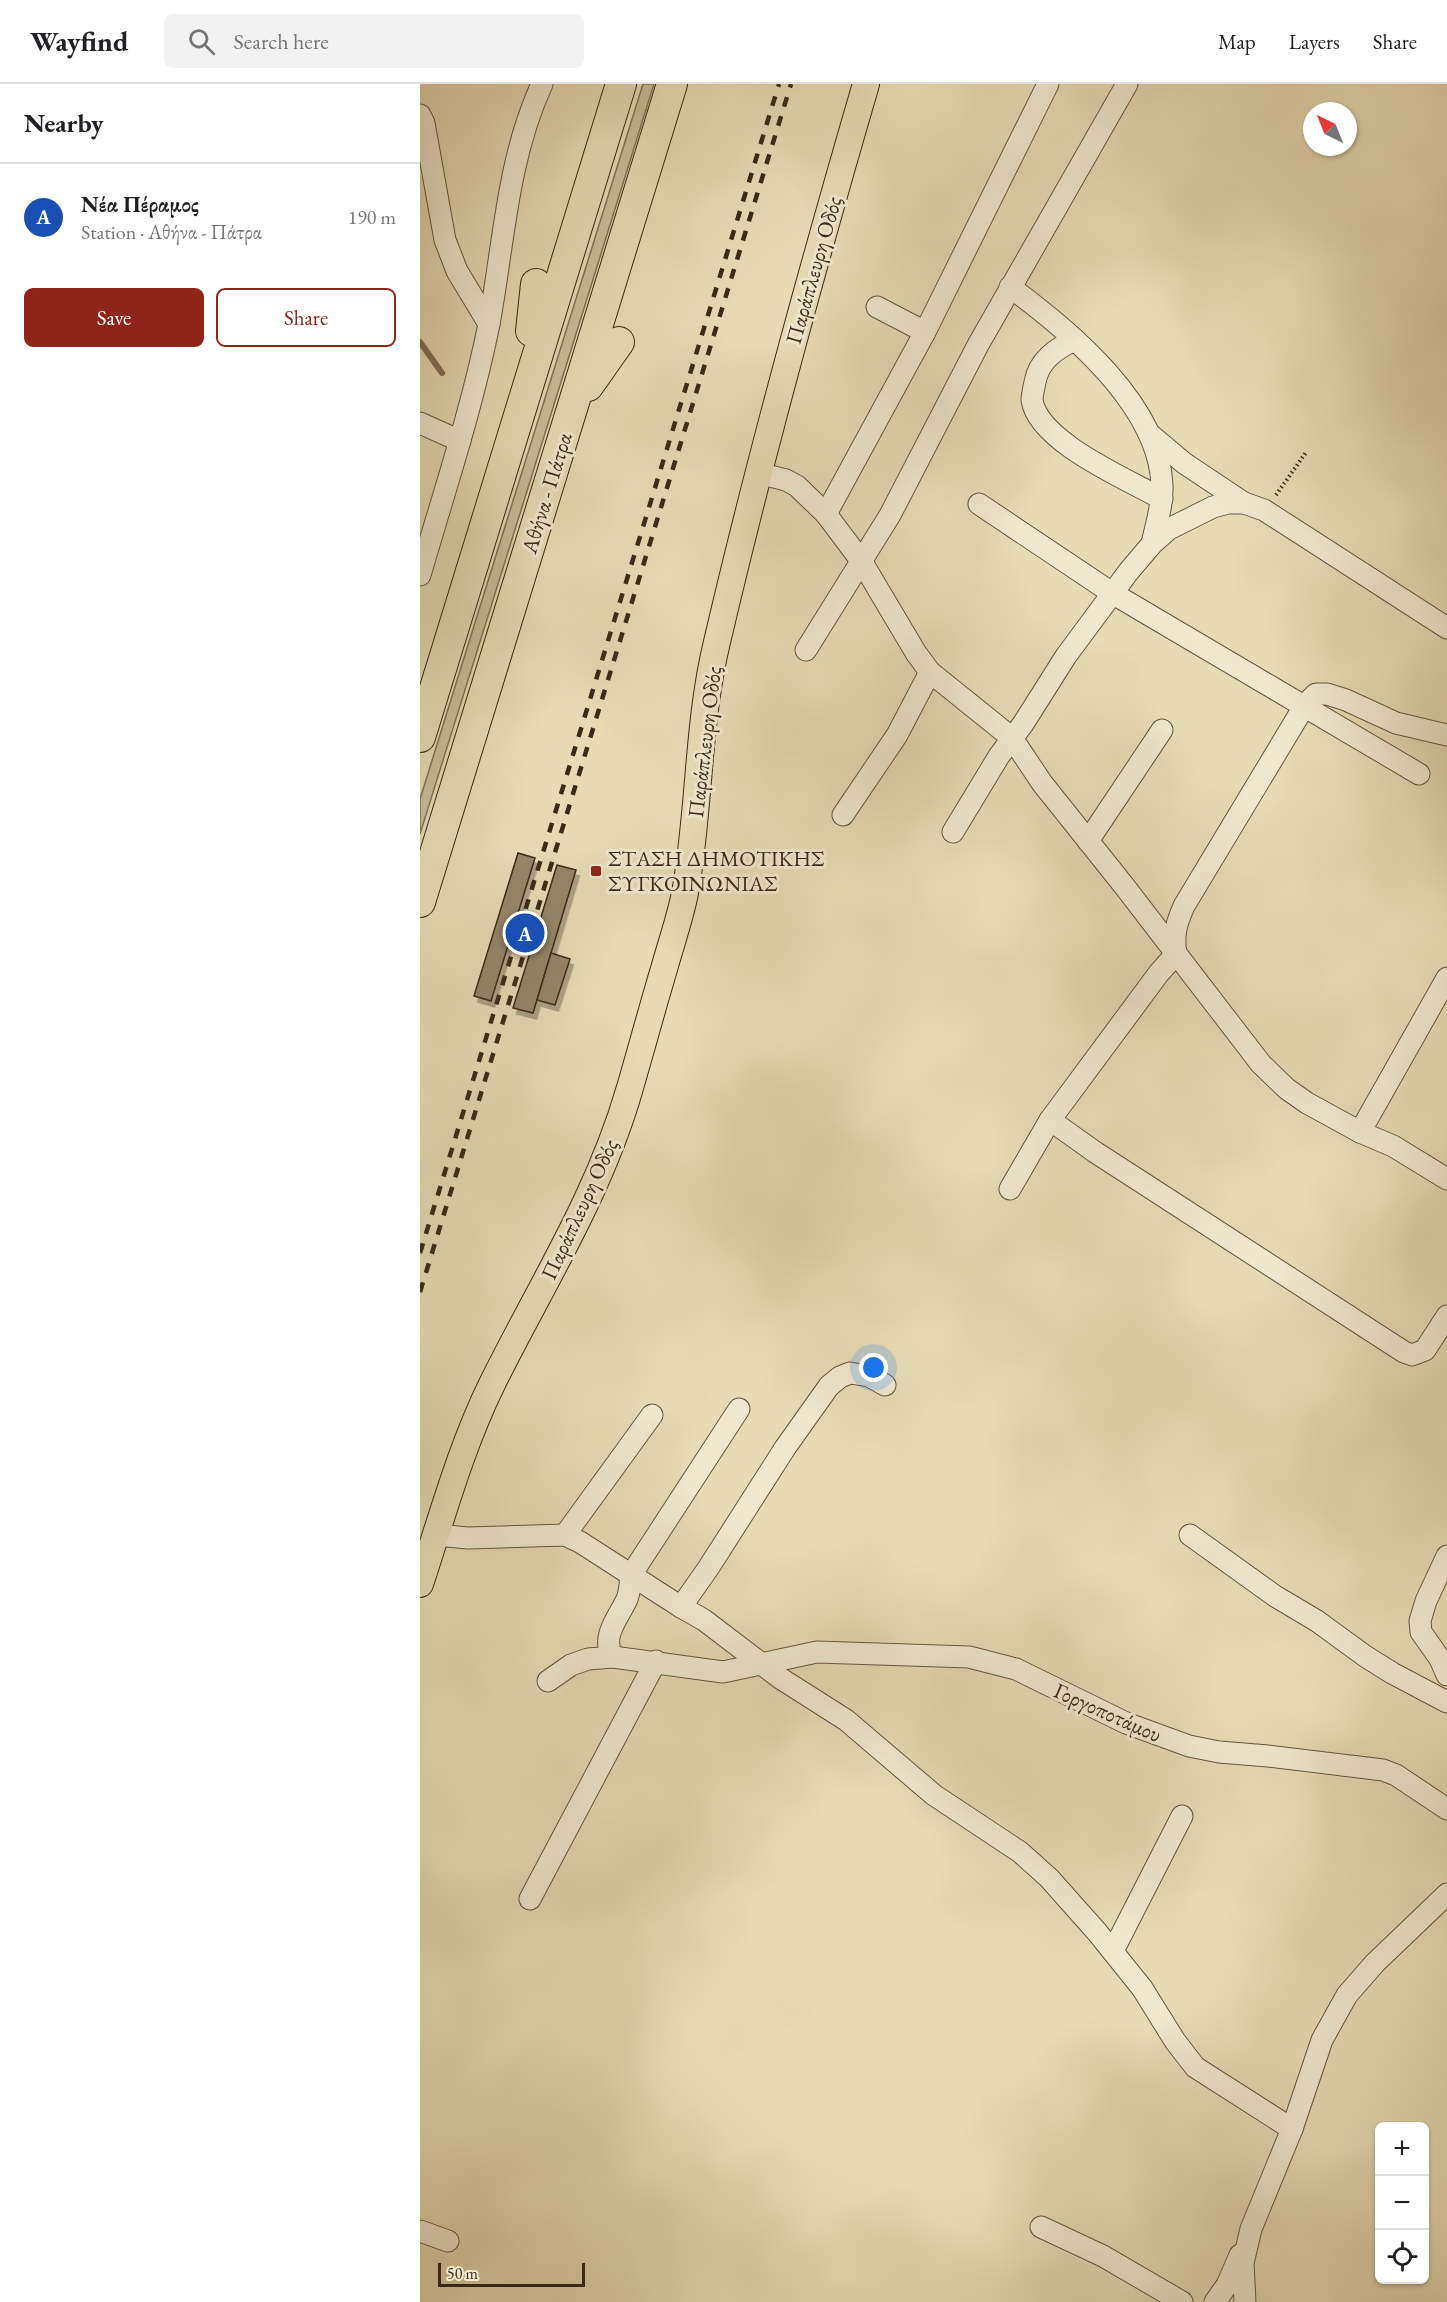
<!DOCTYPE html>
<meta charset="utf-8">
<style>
:root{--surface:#fff;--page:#f2f2f2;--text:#202124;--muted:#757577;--line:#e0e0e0;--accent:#8f2418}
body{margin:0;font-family:"EB Garamond",serif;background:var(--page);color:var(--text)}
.controls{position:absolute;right:18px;bottom:18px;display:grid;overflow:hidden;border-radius:9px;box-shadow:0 2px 4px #0004}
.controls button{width:54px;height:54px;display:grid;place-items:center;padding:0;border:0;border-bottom:2px solid var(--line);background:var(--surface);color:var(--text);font:30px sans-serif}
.compass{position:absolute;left:883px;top:18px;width:54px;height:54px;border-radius:50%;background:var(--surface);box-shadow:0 2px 4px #0004;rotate:317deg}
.scale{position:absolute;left:18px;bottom:15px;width:147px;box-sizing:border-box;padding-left:6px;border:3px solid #3b2917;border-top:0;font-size:16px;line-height:21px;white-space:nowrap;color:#3b2917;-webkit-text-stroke:4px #efe8cf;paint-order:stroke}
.you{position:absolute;left:454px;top:1284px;width:21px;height:21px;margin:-15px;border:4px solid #fff;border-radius:50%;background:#1a73e8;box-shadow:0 0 0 9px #1a73e833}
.badge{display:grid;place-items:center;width:39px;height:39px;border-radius:50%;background:var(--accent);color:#fff;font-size:20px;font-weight:700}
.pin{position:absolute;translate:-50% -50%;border:3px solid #fff;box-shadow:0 2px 6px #0006}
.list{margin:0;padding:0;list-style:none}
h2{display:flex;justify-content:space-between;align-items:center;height:78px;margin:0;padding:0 24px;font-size:26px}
h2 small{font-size:20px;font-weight:400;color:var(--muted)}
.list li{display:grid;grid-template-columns:39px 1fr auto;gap:18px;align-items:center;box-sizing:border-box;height:108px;padding:0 24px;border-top:2px solid var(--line)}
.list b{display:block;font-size:22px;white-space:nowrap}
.list p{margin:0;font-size:20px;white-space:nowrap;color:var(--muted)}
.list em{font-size:20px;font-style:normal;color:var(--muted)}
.actions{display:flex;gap:12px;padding:18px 24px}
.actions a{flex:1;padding:14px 0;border:2px solid var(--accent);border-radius:9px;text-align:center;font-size:21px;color:var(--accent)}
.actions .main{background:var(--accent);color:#fff}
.icon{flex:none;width:33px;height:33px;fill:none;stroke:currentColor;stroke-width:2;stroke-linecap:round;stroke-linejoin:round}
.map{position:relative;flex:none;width:1027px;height:2218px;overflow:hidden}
header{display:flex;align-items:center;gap:36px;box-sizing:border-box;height:84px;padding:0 30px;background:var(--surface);border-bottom:2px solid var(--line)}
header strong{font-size:28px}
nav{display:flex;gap:33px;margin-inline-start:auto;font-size:21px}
.search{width:420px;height:54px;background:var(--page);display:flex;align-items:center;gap:15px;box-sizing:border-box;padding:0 21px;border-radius:9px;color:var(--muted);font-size:22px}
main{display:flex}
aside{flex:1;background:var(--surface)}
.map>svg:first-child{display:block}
</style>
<header>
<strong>Wayfind</strong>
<div class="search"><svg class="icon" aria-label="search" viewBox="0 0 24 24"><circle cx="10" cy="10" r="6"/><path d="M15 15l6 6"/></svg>Search here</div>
<nav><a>Map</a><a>Layers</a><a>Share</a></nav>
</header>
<main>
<aside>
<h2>Nearby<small></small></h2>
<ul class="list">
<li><span class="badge" style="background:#1a4fb4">A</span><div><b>Νέα Πέραμος</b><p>Station · Αθήνα - Πάτρα</p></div><em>190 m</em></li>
</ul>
<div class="actions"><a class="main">Save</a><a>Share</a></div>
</aside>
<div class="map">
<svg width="1027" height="2218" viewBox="0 0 1027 2218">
<defs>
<filter id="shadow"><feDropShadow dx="3.5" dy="6" stdDeviation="0" flood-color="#0004"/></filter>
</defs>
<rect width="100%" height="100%" fill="#e6dbb5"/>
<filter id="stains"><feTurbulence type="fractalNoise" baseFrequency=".00333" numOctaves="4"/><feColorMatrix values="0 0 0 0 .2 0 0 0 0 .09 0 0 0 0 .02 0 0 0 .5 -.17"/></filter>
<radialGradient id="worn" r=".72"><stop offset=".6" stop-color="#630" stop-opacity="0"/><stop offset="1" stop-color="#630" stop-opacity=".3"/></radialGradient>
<!-- green -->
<path fill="#c9bd9a" stroke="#827358" stroke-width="1.5" d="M223 0H234L0 750V715Z"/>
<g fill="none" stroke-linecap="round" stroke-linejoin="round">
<!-- stream -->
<path stroke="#7f6f55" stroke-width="6" d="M0 258 22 289"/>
</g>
<!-- building -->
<g fill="#948669" stroke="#3b2917" stroke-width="1.5" filter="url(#shadow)">
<path d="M98 769 115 774 71 917 54 912Z"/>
<path d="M137 781 156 786 113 929 93 924Z"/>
<path d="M131 869 150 875 135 921 117 916Z"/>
</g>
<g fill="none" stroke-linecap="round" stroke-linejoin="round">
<defs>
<g id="minor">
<path d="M0 31 4 39 25 156 37 187 69 240"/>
<path d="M590 203C650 247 739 321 742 401 743 421 736 440 732 460"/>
<path d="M457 223 505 248"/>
<path d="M654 256C636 265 619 276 615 298 614 304 612 311 612 316 618 358 709 396 742 415"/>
<path d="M0 339 40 357"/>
<path d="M732 352 764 379 824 419"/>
<path d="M338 389 366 396 377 402 406 430 442 478 496 569 510 588 592 654 622 699 705 803 841 980 867 1005 887 1019 940 1048 973 1062 1027 1095"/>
<path d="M559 420 692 509 999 690"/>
<path d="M406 430 505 248 628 0"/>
<path d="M0 491C24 408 52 325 69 240 84 159 87 76 122 0"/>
<path d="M386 566 470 431 558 261 707 0"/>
<path d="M423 731 477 651 510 588"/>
<path d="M533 748 579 672 603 640 646 572 709 487 732 460 749 445 793 423 808 419H824L844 426 1027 544"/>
<path d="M668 757 742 646"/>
<path d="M630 1036 675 1068 984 1268 992 1271 1005 1266 1027 1232"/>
<path d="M940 1048 1027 894"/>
<path d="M590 1105 630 1036 739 889 756 870C753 851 756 840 764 822L885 621 896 610H907L926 616 976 639 1027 651"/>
<path d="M16 1451 48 1454 145 1451 160 1458 261 1523 284 1536 360 1594 426 1636 514 1711 600 1768 629 1794 677 1848 722 1904 755 1957 775 1983 872 2045"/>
<path d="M145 1451 232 1331"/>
<path d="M770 1451 855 1512 897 1537 945 1572 972 1589 1027 1618"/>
<path d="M1027 1472 1006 1517 1000 1537 1001 1548 1020 1575 1027 1591"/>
<path d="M261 1523 289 1483 365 1364 409 1302 420 1293 430 1289 449 1292 465 1301"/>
<path d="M193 1573C180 1553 199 1533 207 1515 210 1508 210 1499 211 1491L319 1325"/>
<path d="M128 1597 151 1581 168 1575 193 1573 303 1588 397 1568 549 1573 596 1585 706 1639 769 1662 799 1668 848 1672 963 1686 976 1691 1027 1725"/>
<path d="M110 1815 236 1577"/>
<path d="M693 1867 762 1732"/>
<path d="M621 2143 683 2172 762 2218"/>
<path d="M0 2147 28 2157"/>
<path d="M795 2218 807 2201 820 2171"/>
<path d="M825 2218 823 2179 831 2145 872 2045 902 1956 927 1911 955 1879 1027 1810"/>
</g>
<path id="major" d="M0 1500C22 1433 41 1363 72 1300 121 1201 178 1113 209 1007 221 966 232 925 244 885 251 860 260 834 265 809 280 726 277 640 297 558 341 370 392 185 446 0"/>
<g id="highway">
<path d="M111 247 116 200"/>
<path d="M168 302 199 258"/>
<path d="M0 653 201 0"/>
<path d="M0 818 252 0"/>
</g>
</defs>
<!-- minor casing -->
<use href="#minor" stroke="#66563e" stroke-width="23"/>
<!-- major casing -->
<use href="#major" stroke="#3b2917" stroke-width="28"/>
<!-- highway casing -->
<use href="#highway" stroke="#3b2917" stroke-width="32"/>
<!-- path -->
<path stroke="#3b2917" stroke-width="4" stroke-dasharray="1.5 3" stroke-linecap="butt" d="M856 411 887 367"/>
<!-- minor -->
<use href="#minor" stroke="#efe8cf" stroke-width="21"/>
<!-- major -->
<use href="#major" stroke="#e6dbb5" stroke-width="26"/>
<!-- highway -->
<use href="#highway" stroke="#e6dbb5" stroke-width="30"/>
<!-- rail -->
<g stroke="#3b2917" stroke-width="4.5" stroke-dasharray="10 10" stroke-linecap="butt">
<path d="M0 1169 359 0"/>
<path d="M0 1208 371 0"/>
</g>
</g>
<!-- markers -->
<rect fill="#8f2418" stroke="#efe8cf" stroke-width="2" x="170" y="781" width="12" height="12" rx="3"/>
<g text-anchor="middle" stroke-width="6" stroke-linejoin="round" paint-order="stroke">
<!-- street labels -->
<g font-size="22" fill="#3b2917" stroke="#efe8cf">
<text transform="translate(393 186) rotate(-74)" y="8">Παράπλευρη Οδός</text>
<text transform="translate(126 409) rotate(-73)" y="8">Αθήνα - Πάτρα</text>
<text transform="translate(284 658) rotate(-83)" y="8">Παράπλευρη Οδός</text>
<text transform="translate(159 1125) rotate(-65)" y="8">Παράπλευρη Οδός</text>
<text transform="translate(688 1628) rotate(24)" y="8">Γοργοποτάμου</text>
</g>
<!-- poi labels -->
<g font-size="22" fill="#3b2917" stroke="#efe8cf" text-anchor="start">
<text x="188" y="782">ΣΤΑΣΗ ΔΗΜΟΤΙΚΗΣ<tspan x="188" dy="25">ΣΥΓΚΟΙΝΩΝΙΑΣ</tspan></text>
</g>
</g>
<rect width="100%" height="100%" filter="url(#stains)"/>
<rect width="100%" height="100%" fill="url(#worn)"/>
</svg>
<div class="controls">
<button>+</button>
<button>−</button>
<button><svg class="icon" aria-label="locate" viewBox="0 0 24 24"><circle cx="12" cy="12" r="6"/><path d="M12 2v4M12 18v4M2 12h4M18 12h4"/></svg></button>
</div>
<svg class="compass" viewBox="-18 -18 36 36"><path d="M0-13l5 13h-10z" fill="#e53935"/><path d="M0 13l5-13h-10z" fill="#757577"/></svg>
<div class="scale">50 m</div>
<div class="you"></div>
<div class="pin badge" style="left:105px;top:849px;background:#1a4fb4">A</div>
</div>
</main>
